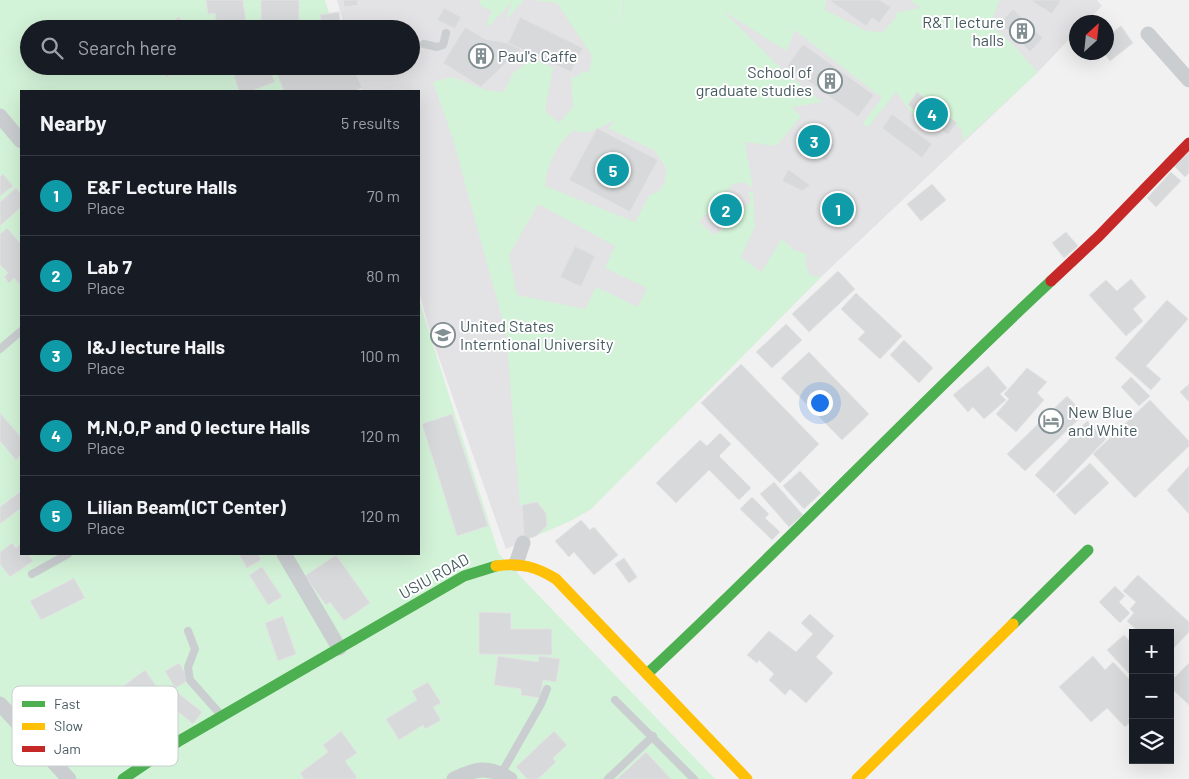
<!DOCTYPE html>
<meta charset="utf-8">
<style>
:root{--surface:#171b24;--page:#20242c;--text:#f1f3f6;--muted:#9ea1a6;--line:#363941;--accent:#828f93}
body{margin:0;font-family:Barlow,sans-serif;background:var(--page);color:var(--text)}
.controls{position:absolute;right:15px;bottom:15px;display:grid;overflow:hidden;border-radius:0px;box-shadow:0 5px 20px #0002}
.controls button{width:45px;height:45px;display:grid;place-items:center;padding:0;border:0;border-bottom:1px solid var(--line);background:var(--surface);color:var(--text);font:25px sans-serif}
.compass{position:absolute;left:1069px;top:15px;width:45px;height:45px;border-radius:50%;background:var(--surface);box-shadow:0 5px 20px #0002;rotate:27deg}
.you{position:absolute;left:819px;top:402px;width:18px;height:18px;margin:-12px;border:4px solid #fff;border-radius:50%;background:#1a73e8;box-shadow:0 0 0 8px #1a73e833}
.badge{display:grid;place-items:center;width:32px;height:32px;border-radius:50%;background:var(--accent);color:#fff;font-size:16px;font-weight:700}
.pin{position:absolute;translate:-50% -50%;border:2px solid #fff;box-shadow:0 1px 5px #0006}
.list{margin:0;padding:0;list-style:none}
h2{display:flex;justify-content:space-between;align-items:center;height:65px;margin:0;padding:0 20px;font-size:21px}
h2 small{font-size:16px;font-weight:400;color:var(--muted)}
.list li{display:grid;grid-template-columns:32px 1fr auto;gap:15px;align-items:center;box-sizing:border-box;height:80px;padding:0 20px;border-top:1px solid var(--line)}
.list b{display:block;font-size:19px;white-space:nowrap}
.list p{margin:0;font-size:16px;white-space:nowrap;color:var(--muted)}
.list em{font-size:16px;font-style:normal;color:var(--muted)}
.icon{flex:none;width:28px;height:28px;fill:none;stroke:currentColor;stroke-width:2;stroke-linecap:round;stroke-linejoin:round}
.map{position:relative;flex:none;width:1189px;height:779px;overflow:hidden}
.search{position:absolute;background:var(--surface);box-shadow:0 5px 20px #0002;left:20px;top:20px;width:400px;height:55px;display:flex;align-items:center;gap:12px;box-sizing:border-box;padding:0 18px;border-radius:28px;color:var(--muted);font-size:19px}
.panel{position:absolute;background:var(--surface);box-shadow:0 5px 20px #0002;left:20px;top:90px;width:400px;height:465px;border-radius:0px}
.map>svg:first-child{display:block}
</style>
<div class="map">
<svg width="1189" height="779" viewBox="0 0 1189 779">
<rect width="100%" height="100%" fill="#f2f1f1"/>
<!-- education -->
<path fill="#e3e2e4" d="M337 0H1097L1102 6 1086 22H1076V32L1038 72 821 277 591 509 572 520 506 549 432 338 419 292V91H362L355 66H411V29H345Z"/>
<!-- green -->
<g fill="#d3f3d8" fill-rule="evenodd">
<path d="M0 0H325L334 29H29V66H345L353 91H21V554H419V300L499 554 715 779H0Z"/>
<path d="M479 0H524L506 20 512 2 489 26 486 25 492 11 481 6Z"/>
<path d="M533 0H623L624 26V0H826L825 10 866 31 883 32 896 17V13L920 8 910 0H1000L990 25 1010 42 1038 72 963 141 962 130 925 100 913 115 896 92 868 127 862 124 882 98 795 30 786 51 722 10 789 76 822 102 792 107 801 117 776 146 745 142 753 188 744 182 733 184 699 222 714 235 728 226 751 201 748 192H753L755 226 741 257 761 272 782 239 794 250 807 254 805 261 809 275 821 277 591 509 572 520 536 536 546 526V513L537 502 520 506 506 332 452 136 433 82 452 77 486 90 504 92 513 73 533 59 553 68 545 111 559 123 573 107 571 76 575 78 584 71 589 73 592 56 557 3ZM616 120 608 128 655 151 666 168 665 182 660 190 649 196 635 222 545 186C547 165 557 142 575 130 589 138 604 124 616 120ZM538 204 615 246 605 268 647 288 638 307 596 287 585 309 517 295 509 255Z"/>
</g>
<!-- building -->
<g fill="#d8d9da" stroke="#e3e3e4">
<path d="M206 0H243L247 29H217L215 13 208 14Z"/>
<path d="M261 0H299V22H278V29H261Z"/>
<path d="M343 0H357L358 5 344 7Z"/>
<path d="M829 0H880L891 7 879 23 872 18 866 26Z"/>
<path d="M1030 0H1061L1052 14Z"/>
<path d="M444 8 461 17 455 29 437 20Z"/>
<path d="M1013 9 1043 38 1030 52 1000 23Z"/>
<path d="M339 12 341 29H327L326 24 322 25 320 15Z"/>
<path d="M178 17 192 29H161L164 25 168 29Z"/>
<path d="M520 17 583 48 571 72 508 43Z"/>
<path d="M1121 26 1133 43 1110 61 1103 52H1106V37Z"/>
<path d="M465 27 485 39 508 43 521 49 481 87 443 63Z"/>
<path d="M803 44 874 95 858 117 787 66Z"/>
<path d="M154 66H189L181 76 173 70 167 77Z"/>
<path d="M231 66H268L275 82 251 91H239Z"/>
<path d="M274 66H353L362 88 354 91H284Z"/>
<path d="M917 92 957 123 948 135 908 105Z"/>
<path d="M892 114 932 144 922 158 882 128Z"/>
<path d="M801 126 835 145 826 161 794 137Z"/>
<path d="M597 128 658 160 630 212 569 180Z"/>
<path d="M1189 152V173L1185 177 1174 166Z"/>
<path d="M788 169 810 185 802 191 782 181Z"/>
<path d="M1171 172 1181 181 1156 207 1147 198Z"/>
<path d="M3 174 13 186 0 196V177Z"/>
<path d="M932 184 946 200 921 221 907 204Z"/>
<path d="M16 188 21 194V207L0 226V202Z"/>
<path d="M733 192 741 205 719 222 713 215Z"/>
<path d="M834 195 858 212 845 227 819 206Z"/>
<path d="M7 228 21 244V286L14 278 9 283 4 277 8 273 0 265V234Z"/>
<path d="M1066 232 1078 246 1064 258 1052 243Z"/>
<path d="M575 246 595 256 581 287 560 277Z"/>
<path d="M838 271 855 289 809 332 792 314Z"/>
<path d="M1131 279 1146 297 1133 309 1143 321 1126 336 1089 295 1106 280 1117 291Z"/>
<path d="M856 293 902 336 880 359 858 339 865 332 841 309Z"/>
<path d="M1167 300 1188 319 1146 366 1161 379 1151 390 1115 358Z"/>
<path d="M786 324 802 340 772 368 756 352Z"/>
<path d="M904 340 933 368 919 383 890 355Z"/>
<path d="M809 352 869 414 842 440 781 378Z"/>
<path d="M741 364 819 444 780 483 701 403Z"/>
<path d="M988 366 1007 388 1000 394 1006 400 984 419 973 407 968 412 953 395Z"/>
<path d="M1027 368 1047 382 1037 393 1044 400 1016 432 996 414 1009 399 1004 394Z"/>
<path d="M1131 377 1150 396 1139 406 1121 387Z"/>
<path d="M1189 384V402L1180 392Z"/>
<path d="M1067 396 1084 414 1025 471 1007 454Z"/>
<path d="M1150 400 1189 441V446L1135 498 1093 454Z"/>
<path d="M0 413 21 437V455L16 460 0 441Z"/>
<path d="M452 414 488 526 457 536 422 424Z"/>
<path d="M1087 421 1106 439 1054 493 1035 475Z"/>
<path d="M720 433 731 444 719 456 751 488 739 500 709 470 676 503 656 483 700 440 707 446Z"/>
<path d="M1090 463 1109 483 1075 515 1056 495Z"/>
<path d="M1189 466V514L1167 490Z"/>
<path d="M800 471 821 493 804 509 783 486Z"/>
<path d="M774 482 803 515 789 527 760 494Z"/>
<path d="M21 491V508L0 524V507Z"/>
<path d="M752 497 769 514 765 518 780 532 772 540 740 509Z"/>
<path d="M537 502 546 513 547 526 536 536 524 540 522 505Z"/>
<path d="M581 520 590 530 594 527 618 555 594 575 574 552 569 557 555 541Z"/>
<path d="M12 543 16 548 21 544V554H28L33 561 10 577 0 564V552Z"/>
<path d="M239 554H258L261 560 247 568Z"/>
<path d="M336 555 370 603 344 621 330 602 326 605 305 576Z"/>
<path d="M624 558 637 577 629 583 615 564Z"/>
<path d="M262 567 282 597 268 605 249 575Z"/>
<path d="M1138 575 1189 622V632L1171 651 1170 633H1140L1127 621 1134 613 1130 609 1136 602 1123 591Z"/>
<path d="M74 578 85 598 41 620 30 601Z"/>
<path d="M1115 586 1125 596 1119 602 1130 613 1120 623 1099 602Z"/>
<path d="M479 612 511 613V629H552V655L479 654Z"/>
<path d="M810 614 834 636 816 657 833 673 806 703 790 689 785 695 769 680 774 674 759 660 757 663 747 655 769 631 796 652 813 634 801 623Z"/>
<path d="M283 616 296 654 278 661 265 623Z"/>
<path d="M1124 635 1133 645V678L1107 650Z"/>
<path d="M498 656 538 662 539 656 560 659 556 682 543 680 540 698 521 695V689L494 685Z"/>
<path d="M1093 656 1105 670 1113 662 1133 683V720L1125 727 1107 708 1091 722 1059 687Z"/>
<path d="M179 663 189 680 175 688 165 671Z"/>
<path d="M1189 663V705L1170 687V682Z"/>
<path d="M145 670 157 687 126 710 114 693Z"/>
<path d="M428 682 441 703 433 707 441 720 425 729 423 725 399 740 386 719 417 700 412 691Z"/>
<path d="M173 689 202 712 193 724 164 700Z"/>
<path d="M341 731 357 753 345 761 357 777 354 779H304L300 773 328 752 323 745Z"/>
<path d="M554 731 567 745 553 758 556 762 538 779H527L516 767Z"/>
<path d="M646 752 671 779H617Z"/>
</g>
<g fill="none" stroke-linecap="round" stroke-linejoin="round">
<!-- lane -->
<g stroke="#caced0" stroke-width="8">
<path d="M424 44 437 47 443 45 446 33"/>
<path d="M0 349 21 331"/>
<path d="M32 574 68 554"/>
<path d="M188 631 195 649 188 667 190 680 221 715"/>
<path d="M615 700 694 779"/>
<path d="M501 774 541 704 547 689"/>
<path d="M608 779 653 736"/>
</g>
<!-- street -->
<g stroke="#caced0" stroke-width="15">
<path d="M1148 34 1189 80"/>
<path d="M0 116 21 141"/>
<path d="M284 554 339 648"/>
<path d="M516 564 523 543"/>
<path d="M0 704 69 779"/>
<path d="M454 779C475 769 488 765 510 779"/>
</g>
<!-- fast -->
<g stroke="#4caf50" stroke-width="11">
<path d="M1013 624 1088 550"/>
<path d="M647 674C785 546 913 409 1051 281"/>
<path d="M123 779 179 741 464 576 496 566"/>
</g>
<!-- slow -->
<g stroke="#ffc107" stroke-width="11">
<path d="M496 566C519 562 537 567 556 579L747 779"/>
<path d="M857 779 1013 624"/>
</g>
<!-- jam -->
<path stroke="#c62828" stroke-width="11" d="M1051 281 1099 236 1189 143"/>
</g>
<!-- icons -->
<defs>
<symbol id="building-ring" viewBox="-11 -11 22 22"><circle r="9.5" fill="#fff" stroke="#828f93" stroke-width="1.5"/><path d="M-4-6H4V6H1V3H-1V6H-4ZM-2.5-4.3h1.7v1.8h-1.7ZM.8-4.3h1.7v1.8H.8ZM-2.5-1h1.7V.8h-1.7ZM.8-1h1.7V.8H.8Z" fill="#828f93"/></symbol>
<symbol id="university-ring" viewBox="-11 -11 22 22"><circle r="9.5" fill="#fff" stroke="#828f93" stroke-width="1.5"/><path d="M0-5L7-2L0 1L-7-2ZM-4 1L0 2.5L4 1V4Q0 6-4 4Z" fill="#828f93"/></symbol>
<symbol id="hotel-ring" viewBox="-11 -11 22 22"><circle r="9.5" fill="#fff" stroke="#828f93" stroke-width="1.5"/><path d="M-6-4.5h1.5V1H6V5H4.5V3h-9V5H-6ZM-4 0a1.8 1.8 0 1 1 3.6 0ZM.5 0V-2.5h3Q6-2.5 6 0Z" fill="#828f93"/></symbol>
</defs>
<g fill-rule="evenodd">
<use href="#building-ring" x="1008" y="17" width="28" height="28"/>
<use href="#building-ring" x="467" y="42" width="28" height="28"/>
<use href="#building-ring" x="816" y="67" width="28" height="28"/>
<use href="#university-ring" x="429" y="321" width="28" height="28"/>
<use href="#hotel-ring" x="1037" y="407" width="28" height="28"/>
</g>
<g text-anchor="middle" stroke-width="4" stroke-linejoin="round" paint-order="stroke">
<!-- poi labels -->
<g font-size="16" fill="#465a60" stroke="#fff" text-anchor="start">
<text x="1004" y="28" text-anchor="end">R&amp;T lecture<tspan x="1004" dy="18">halls</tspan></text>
<text x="498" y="62">Paul's Caffe</text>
<text x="812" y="78" text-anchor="end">School of<tspan x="812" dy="18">graduate studies</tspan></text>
<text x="460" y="332">United States<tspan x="460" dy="18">Interntional University</tspan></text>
<text x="1068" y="418">New Blue<tspan x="1068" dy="18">and White</tspan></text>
</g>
<!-- street labels -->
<g font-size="16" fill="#465a60" stroke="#fff">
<text transform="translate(434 576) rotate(-29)" y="6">USIU ROAD</text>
</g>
</g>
<!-- legend -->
<rect x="12" y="686" width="166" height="80" rx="8" fill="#fff" stroke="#c8cecf" stroke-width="1"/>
<rect x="22" y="701" width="23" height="6" fill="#4caf50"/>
<rect x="22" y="723" width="23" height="7" fill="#ffc107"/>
<rect x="22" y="746" width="23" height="6" fill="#c62828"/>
<g font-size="14" fill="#465a60">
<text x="54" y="709">Fast</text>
<text x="54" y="731">Slow</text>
<text x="54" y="754">Jam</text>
</g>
</svg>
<div class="controls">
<button>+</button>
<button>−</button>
<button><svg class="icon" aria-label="layers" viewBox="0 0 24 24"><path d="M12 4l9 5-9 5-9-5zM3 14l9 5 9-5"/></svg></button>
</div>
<svg class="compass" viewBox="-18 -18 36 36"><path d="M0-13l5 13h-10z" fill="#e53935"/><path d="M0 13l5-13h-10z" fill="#9ea1a6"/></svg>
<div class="you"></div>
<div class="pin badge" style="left:838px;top:209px;background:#0f9aa8">1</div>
<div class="pin badge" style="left:726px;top:210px;background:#0f9aa8">2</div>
<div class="pin badge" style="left:814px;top:141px;background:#0f9aa8">3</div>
<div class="pin badge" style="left:932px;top:114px;background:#0f9aa8">4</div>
<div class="pin badge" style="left:613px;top:170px;background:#0f9aa8">5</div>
<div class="search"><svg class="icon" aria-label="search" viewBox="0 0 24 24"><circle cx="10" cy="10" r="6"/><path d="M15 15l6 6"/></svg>Search here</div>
<section class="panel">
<h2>Nearby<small>5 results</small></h2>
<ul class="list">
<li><span class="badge" style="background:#0f9aa8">1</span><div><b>E&amp;F Lecture Halls</b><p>Place</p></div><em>70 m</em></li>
<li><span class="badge" style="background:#0f9aa8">2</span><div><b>Lab 7</b><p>Place</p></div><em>80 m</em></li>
<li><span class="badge" style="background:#0f9aa8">3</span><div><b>I&amp;J lecture Halls</b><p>Place</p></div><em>100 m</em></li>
<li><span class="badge" style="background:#0f9aa8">4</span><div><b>M,N,O,P and Q lecture Halls</b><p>Place</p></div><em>120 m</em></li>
<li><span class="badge" style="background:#0f9aa8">5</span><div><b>Lilian Beam(ICT Center)</b><p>Place</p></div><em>120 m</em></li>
</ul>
</section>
</div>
